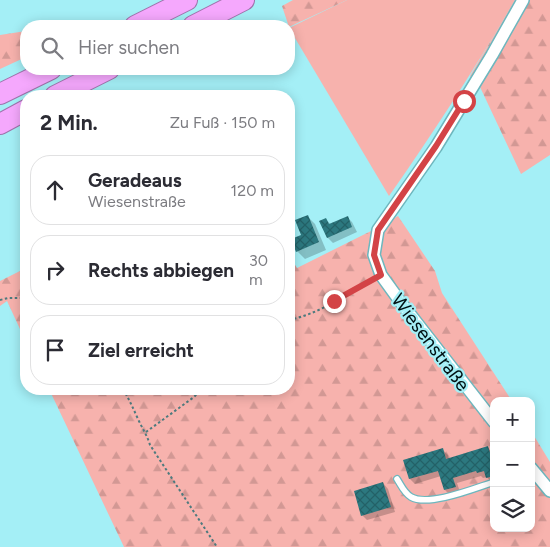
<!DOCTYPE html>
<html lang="de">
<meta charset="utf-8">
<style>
:root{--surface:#fff;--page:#f7f7f7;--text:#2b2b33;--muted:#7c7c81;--line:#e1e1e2}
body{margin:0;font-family:Figtree,sans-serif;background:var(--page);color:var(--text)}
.controls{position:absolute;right:15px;bottom:15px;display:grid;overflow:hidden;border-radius:10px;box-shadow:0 2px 12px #0003}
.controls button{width:45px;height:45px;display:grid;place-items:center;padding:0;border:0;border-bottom:1px solid var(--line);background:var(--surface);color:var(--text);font:25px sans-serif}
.stop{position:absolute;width:15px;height:15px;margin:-11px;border:4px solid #d34346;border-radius:50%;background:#fff}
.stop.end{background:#d34346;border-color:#fff;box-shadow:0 1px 5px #0008}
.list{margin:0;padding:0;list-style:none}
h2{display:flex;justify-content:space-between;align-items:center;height:65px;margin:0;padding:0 20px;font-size:21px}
h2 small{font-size:16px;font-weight:400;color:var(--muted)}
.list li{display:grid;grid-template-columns:32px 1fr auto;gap:15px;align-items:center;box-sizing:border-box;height:70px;margin:0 10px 10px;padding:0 10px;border:1px solid var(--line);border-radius:20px}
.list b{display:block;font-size:19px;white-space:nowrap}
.list p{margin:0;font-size:16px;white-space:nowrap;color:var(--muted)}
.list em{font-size:16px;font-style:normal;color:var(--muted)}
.icon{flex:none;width:28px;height:28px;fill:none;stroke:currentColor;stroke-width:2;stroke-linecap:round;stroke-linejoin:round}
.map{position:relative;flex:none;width:550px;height:547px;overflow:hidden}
.search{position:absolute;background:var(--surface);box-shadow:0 2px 12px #0003;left:20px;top:20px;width:275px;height:55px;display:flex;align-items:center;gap:12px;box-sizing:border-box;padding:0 18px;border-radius:20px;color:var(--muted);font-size:19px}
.panel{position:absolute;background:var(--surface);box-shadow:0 2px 12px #0003;left:20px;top:90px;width:275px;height:305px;border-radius:20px}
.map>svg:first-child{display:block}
</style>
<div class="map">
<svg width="550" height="547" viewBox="0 0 550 547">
<defs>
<pattern id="forest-firs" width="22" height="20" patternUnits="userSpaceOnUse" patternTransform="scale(1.25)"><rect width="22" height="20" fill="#f7b2ad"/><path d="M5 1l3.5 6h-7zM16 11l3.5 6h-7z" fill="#d29894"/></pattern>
<pattern id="building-cross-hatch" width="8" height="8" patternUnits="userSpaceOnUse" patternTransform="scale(1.25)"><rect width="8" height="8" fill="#2c787f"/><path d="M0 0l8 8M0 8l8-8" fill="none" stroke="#236167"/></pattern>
</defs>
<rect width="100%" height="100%" fill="#a4eff6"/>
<!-- green -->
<path fill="#f7b2ad" d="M347 0H515C476 67 434 132 389 196L289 28Z"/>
<!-- forest -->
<g fill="url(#forest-firs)">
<path d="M293 0H347L289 27 282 6Z"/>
<path d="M515 0H550V155L521 174 480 87 470 76Z"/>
<path d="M26 31V57L0 69V35Z"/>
<path d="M398 216 435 271 442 293 512 401H494V528H531V431L550 462V547H124L49 389H289V255L297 268 371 231Z"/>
<path d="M26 268V342L7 301 0 306V281Z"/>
</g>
<!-- shadow -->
<g fill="#0003">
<path d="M307 216 315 224 326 250 305 259 297 251Z"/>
<path d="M347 217 352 222 357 232 333 243 328 238 326 219 331 225Z"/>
<path d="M488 448 494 455V482L492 483 487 477 483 478 481 476 457 483 460 492 450 495 445 490 441 476 415 484 410 479 405 461 443 450 448 455 449 460Z"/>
<path d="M383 483 388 489 395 512 367 520 362 515Z"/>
</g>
<!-- building -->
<g fill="url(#building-cross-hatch)">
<path d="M308 215 319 242 296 252 291 239 301 235 295 220Z"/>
<path d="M348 216 352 227 327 238 319 221 326 218 329 224Z"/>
<path d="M488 446 494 465V476L486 478 484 471 477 473 476 471 453 478 456 487 444 490 438 471 409 479 403 460 443 448 446 459Z"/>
<path d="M383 482 391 507 361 516 354 491Z"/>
</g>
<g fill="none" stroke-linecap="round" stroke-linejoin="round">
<defs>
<path id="lane" d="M397 479C401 485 404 493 411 497 429 507 475 488 494 482"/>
<g id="street">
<path d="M494 422 402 304 381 275 374 255 378 230 436 147 492 55 523 0"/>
<path d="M531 468 550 491"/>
</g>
<g id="highway">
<path d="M135 26 187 0"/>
<path d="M193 26 244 0"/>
<path d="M0 94 51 69"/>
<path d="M55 96 109 69"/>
<path d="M0 124 26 110"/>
</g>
</defs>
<!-- lane casing -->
<use href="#lane" stroke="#6db7be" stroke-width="8"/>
<!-- street casing -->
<use href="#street" stroke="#6db7be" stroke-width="14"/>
<!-- highway casing -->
<use href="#highway" stroke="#9f73ab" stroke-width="22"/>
<!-- path -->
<g stroke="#4d7a7e" stroke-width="2" stroke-dasharray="2.5 2.5" stroke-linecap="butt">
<path d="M0 300 8 298H26"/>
<path d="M289 320C318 314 345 296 371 281"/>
<path d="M123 389C129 399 133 408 138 419 142 428 147 435 150 445L217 547"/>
<path d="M146 432 194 397 202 389"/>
</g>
<!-- lane -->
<use href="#lane" stroke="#fff" stroke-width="5.5"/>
<!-- street -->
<use href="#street" stroke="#fff" stroke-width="11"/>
<!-- highway -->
<use href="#highway" stroke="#f5a8fd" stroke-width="20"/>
</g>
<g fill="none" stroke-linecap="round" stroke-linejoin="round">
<!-- route -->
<path stroke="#d34346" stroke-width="6" d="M334 301 381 275 374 255 378 230 436 146 464 101"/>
</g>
<g text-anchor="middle" stroke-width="4.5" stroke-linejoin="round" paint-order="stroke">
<!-- street labels -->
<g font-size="19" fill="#001113" stroke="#a4eff6">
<text transform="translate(431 342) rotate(53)" y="7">Wiesenstraße</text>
</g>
</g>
</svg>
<div class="controls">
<button>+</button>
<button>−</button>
<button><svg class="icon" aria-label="layers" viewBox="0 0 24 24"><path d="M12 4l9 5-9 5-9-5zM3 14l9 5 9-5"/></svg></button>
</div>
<div class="stop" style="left:464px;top:101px"></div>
<div class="stop end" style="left:334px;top:301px"></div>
<div class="search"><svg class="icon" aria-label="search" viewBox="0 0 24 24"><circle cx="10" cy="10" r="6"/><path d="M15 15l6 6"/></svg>Hier suchen</div>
<section class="panel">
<h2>2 Min.<small>Zu Fuß · 150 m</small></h2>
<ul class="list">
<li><svg class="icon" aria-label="ahead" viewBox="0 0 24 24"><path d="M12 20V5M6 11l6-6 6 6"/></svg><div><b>Geradeaus</b><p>Wiesenstraße</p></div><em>120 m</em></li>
<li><svg class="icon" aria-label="right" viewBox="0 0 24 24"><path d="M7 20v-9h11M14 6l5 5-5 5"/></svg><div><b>Rechts abbiegen</b></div><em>30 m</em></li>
<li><svg class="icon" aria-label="arrive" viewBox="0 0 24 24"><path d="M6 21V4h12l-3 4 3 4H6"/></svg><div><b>Ziel erreicht</b></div></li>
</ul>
</section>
</div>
